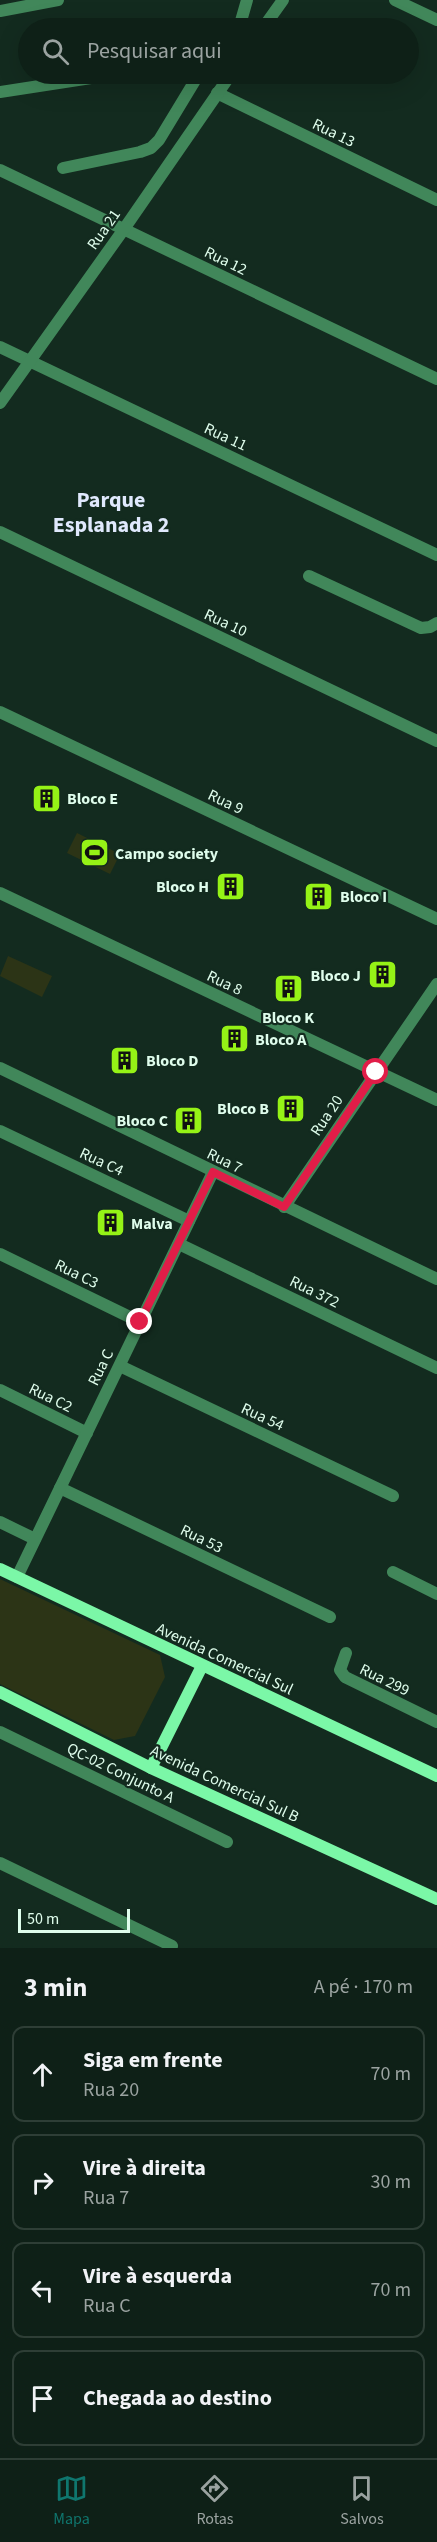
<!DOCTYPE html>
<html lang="pt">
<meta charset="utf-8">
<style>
:root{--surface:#0e2017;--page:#172820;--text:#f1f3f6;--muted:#9ba3a1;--line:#2e3e36;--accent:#0f766e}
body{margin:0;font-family:"Source Sans 3",sans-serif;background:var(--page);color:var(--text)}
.scale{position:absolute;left:18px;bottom:15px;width:112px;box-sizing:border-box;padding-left:6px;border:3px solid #dffdec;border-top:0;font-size:16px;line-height:21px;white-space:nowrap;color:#dffdec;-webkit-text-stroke:4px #132b1f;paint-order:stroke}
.stop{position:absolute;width:18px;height:18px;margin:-14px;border:4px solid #e11d48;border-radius:50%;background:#fff}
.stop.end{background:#e11d48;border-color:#fff;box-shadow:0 2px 6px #0008}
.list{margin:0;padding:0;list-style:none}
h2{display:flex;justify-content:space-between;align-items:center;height:78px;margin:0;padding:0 24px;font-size:26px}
h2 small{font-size:20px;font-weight:400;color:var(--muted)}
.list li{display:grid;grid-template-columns:39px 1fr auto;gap:18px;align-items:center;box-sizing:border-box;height:96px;margin:0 12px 12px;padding:0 12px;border:2px solid var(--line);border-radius:12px}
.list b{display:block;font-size:22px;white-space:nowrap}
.list p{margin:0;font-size:20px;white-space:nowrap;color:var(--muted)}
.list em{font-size:20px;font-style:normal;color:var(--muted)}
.icon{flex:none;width:33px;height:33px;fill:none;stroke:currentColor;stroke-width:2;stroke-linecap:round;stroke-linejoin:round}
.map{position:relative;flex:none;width:437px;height:1948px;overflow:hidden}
.search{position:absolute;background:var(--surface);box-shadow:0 6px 24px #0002;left:18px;right:18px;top:18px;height:66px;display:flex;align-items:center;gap:15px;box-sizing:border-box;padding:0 21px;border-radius:33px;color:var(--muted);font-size:22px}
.sheet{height:510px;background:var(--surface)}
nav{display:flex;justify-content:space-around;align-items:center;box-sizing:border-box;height:84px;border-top:2px solid var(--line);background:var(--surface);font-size:16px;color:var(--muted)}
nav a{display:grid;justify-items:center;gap:3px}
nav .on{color:var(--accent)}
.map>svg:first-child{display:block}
</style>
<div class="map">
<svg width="437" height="1948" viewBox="0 0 437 1948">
<rect width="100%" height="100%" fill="#132b1f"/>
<!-- green -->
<g fill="#2c3416">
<path d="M77 833 120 854 110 874 67 853Z"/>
<path d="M8 956 52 976 42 997 0 976Z"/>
<path d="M0 1579 160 1655 165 1677 135 1736 114 1740 0 1684Z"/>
</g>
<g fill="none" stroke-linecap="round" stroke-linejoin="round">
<!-- street -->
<g stroke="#41875a" stroke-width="12">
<path d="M395 0 437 20"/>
<path d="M0 11 58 0"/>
<path d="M237 28 241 21 247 0"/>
<path d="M263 28 283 0"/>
<path d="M0 92 117 74"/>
<path d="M217 93 437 200"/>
<path d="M63 168 140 152 151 148 159 140 199 74"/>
<path d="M0 170 437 379"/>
<path d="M0 347 437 555"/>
<path d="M0 403 124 229 231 74"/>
<path d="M0 532 437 741"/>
<path d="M309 576 421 628 430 627 437 623"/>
<path d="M0 712 437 919"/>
<path d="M0 893 437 1100"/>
<path d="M0 1068 437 1279"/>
<path d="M0 1131 189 1221"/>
<path d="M284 1207 437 984"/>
<path d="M179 1244 437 1368"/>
<path d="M0 1254 140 1322"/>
<path d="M120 1366 393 1496"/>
<path d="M0 1390 87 1433"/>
<path d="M60 1488 330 1617"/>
<path d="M0 1522 35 1539"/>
<path d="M393 1572 437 1594"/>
<path d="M17 1577 213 1172"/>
<path d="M346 1653 340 1670 345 1677 437 1722"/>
<path d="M0 1732 227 1842"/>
<path d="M0 1863 172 1946"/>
</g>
<!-- secondary -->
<g stroke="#7bf7a7" stroke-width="12">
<path d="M0 1569 437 1776"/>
<path d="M0 1692 151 1768 437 1899"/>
<path d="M151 1768 202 1666"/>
</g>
</g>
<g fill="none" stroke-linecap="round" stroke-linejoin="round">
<!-- route -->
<path stroke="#e11d48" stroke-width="8" d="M140 1322 213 1172 284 1207 376 1072"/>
</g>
<!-- icons -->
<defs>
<symbol id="building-square" viewBox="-11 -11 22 22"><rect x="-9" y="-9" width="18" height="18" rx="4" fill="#95f216" stroke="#132b1f"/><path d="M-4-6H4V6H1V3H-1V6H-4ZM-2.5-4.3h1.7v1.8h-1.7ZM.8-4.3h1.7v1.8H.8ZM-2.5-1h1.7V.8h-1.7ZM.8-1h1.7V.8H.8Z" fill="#111"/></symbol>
<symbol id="stadium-square" viewBox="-11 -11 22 22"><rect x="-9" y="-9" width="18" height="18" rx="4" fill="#95f216" stroke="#132b1f"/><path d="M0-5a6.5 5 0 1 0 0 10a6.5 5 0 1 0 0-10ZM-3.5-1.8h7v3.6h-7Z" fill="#111"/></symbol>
</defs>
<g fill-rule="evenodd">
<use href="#building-square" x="30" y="782" width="33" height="33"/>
<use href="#stadium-square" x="78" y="836" width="33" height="33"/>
<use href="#building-square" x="214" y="870" width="33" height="33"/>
<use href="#building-square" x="302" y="880" width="33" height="33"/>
<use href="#building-square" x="366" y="958" width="33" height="33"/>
<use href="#building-square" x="272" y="972" width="33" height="33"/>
<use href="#building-square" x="218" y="1022" width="33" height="33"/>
<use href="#building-square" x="108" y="1044" width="33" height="33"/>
<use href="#building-square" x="274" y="1092" width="33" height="33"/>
<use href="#building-square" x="172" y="1104" width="33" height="33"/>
<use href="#building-square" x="94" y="1206" width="33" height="33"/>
</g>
<g text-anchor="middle" stroke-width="4.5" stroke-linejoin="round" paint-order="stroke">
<!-- street labels -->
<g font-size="16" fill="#dffdec" stroke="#132b1f">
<text transform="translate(334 132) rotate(26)" y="6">Rua 13</text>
<text transform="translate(103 229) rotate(-55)" y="6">Rua 21</text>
<text transform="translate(226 260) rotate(26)" y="6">Rua 12</text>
<text transform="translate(226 436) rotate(25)" y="6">Rua 11</text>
<text transform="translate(226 622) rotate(25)" y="6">Rua 10</text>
<text transform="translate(226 801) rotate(25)" y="6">Rua 9</text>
<text transform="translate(225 982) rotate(25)" y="6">Rua 8</text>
<text transform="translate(326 1115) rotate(-56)" y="6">Rua 20</text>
<text transform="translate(225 1160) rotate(26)" y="6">Rua 7</text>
<text transform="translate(102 1161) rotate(25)" y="6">Rua C4</text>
<text transform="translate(77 1273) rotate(26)" y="6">Rua C3</text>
<text transform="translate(315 1291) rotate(26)" y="6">Rua 372</text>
<text transform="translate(100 1367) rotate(-64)" y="6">Rua C</text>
<text transform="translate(51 1397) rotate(26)" y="6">Rua C2</text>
<text transform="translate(263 1416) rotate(25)" y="6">Rua 54</text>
<text transform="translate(202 1538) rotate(26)" y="6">Rua 53</text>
<text transform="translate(225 1658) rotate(25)" y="6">Avenida Comercial Sul</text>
<text transform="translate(385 1679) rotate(26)" y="6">Rua 299</text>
<text transform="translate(121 1772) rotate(26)" y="6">QC-02 Conjunto A</text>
<text transform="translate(225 1783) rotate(25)" y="6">Avenida Comercial Sul B</text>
</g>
<!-- poi labels -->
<g font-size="16" font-weight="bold" fill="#dffdec" stroke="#132b1f" text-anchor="start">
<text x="67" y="804">Bloco E</text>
<text x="115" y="859">Campo society</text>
<text x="209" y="892" text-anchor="end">Bloco H</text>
<text x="340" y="902">Bloco I</text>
<text x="361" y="981" text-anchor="end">Bloco J</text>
<text x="288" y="1023" text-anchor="middle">Bloco K</text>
<text x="255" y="1045">Bloco A</text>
<text x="146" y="1066">Bloco D</text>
<text x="269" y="1114" text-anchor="end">Bloco B</text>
<text x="168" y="1126" text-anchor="end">Bloco C</text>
<text x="131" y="1229">Malva</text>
</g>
<!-- district labels -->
<g font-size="22" font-weight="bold" fill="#e0e9fd" stroke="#132b1f">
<text x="111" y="507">Parque<tspan x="111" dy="25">Esplanada 2</tspan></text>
</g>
</g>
</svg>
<div class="scale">50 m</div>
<div class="stop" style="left:376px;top:1072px"></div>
<div class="stop end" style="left:140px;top:1322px"></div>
<div class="search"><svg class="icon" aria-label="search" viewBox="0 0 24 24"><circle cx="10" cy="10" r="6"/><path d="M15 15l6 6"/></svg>Pesquisar aqui</div>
</div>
<section class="sheet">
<h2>3 min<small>A pé · 170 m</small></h2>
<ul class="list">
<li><svg class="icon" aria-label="ahead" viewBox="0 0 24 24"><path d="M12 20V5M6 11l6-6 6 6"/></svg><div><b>Siga em frente</b><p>Rua 20</p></div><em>70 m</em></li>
<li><svg class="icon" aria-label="right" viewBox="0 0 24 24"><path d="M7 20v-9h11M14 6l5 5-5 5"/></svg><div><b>Vire à direita</b><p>Rua 7</p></div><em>30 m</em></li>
<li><svg class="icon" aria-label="left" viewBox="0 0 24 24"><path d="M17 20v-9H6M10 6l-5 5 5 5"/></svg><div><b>Vire à esquerda</b><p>Rua C</p></div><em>70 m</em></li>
<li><svg class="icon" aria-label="arrive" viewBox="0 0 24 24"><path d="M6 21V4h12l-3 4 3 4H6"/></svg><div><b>Chegada ao destino</b></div></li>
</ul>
</section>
<nav>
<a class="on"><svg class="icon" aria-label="map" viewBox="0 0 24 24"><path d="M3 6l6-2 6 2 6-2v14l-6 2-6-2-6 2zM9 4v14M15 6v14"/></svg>Mapa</a>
<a><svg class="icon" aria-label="directions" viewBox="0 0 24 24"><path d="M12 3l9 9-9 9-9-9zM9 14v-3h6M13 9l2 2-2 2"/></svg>Rotas</a>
<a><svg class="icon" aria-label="saved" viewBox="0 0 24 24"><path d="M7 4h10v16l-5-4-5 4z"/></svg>Salvos</a>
</nav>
